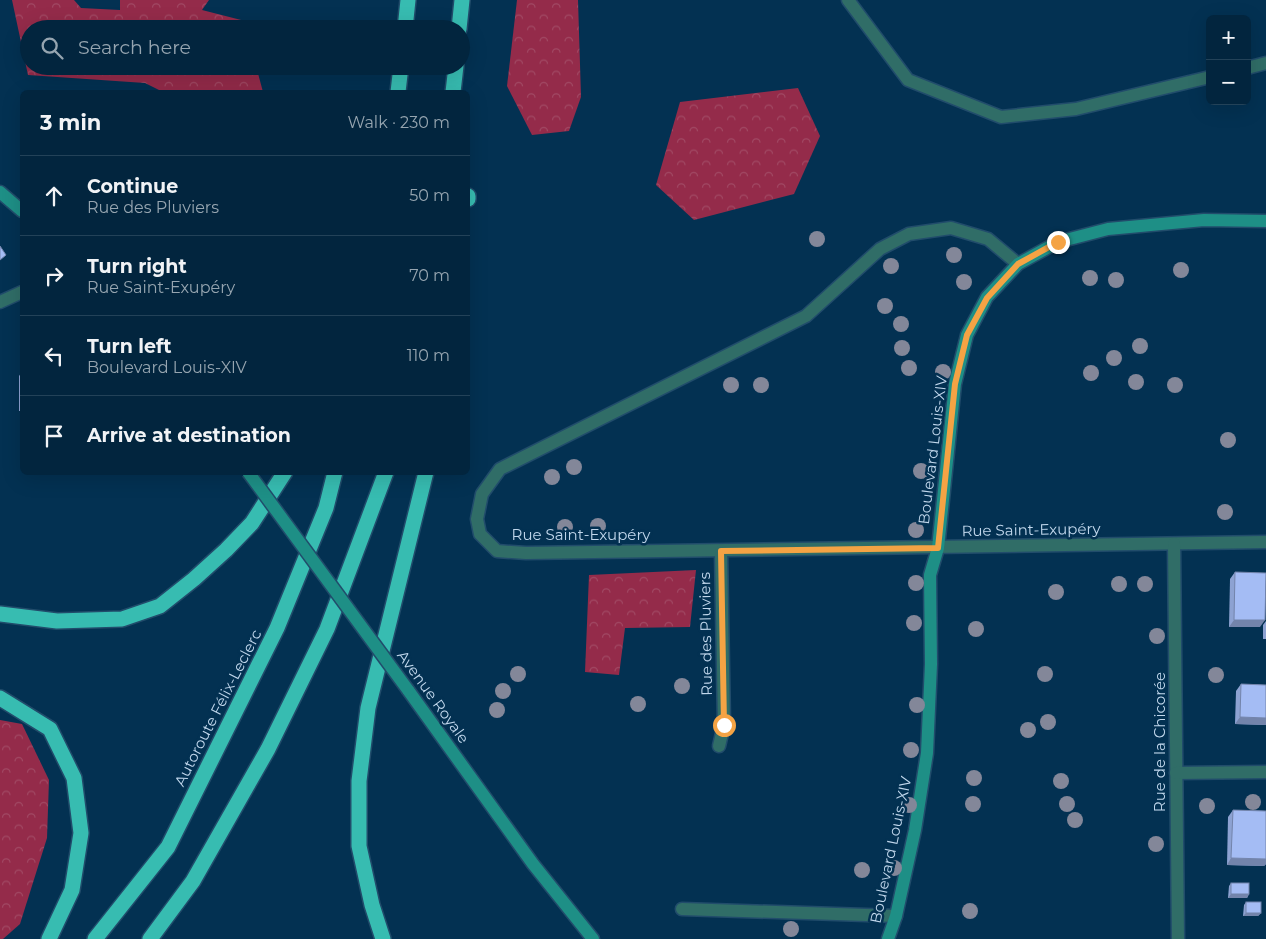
<!DOCTYPE html>
<meta charset="utf-8">
<style>
:root{--surface:#02253e;--page:#0c2d45;--text:#f1f3f6;--muted:#96a5b0;--line:#234258}
body{margin:0;font-family:Montserrat,sans-serif;background:var(--page);color:var(--text)}
.controls{position:absolute;right:15px;top:15px;display:grid;overflow:hidden;border-radius:8px;box-shadow:0 5px 20px #0002}
.controls button{width:45px;height:45px;display:grid;place-items:center;padding:0;border:0;border-bottom:1px solid var(--line);background:var(--surface);color:var(--text);font:25px sans-serif}
.stop{position:absolute;width:15px;height:15px;margin:-11px;border:4px solid #f4a344;border-radius:50%;background:#fff}
.stop.end{background:#f4a344;border-color:#fff;box-shadow:0 1px 5px #0008}
.list{margin:0;padding:0;list-style:none}
h2{display:flex;justify-content:space-between;align-items:center;height:65px;margin:0;padding:0 20px;font-size:21px}
h2 small{font-size:16px;font-weight:400;color:var(--muted)}
.list li{display:grid;grid-template-columns:32px 1fr auto;gap:15px;align-items:center;box-sizing:border-box;height:80px;padding:0 20px;border-top:1px solid var(--line)}
.list b{display:block;font-size:19px;white-space:nowrap}
.list p{margin:0;font-size:16px;white-space:nowrap;color:var(--muted)}
.list em{font-size:16px;font-style:normal;color:var(--muted)}
.icon{flex:none;width:28px;height:28px;fill:none;stroke:currentColor;stroke-width:2;stroke-linecap:round;stroke-linejoin:round}
.map{position:relative;flex:none;width:1266px;height:939px;overflow:hidden}
.search{position:absolute;background:var(--surface);box-shadow:0 5px 20px #0002;left:20px;top:20px;width:450px;height:55px;display:flex;align-items:center;gap:12px;box-sizing:border-box;padding:0 18px;border-radius:28px;color:var(--muted);font-size:19px}
.panel{position:absolute;background:var(--surface);box-shadow:0 5px 20px #0002;left:20px;top:90px;width:450px;height:385px;border-radius:8px}
.map>svg:first-child{display:block}
</style>
<div class="map">
<svg width="1266" height="939" viewBox="0 0 1266 939">
<defs>
<pattern id="forest-crowns" width="20" height="18" patternUnits="userSpaceOnUse" patternTransform="scale(1.25)"><rect width="20" height="18" fill="#942b4a"/><path d="M2 6a3 3 0 1 1 6 0M12 15a3 3 0 1 1 6 0" fill="none" stroke="#a14964"/></pattern>
</defs>
<rect width="100%" height="100%" fill="#033152"/>
<!-- forest -->
<g fill="url(#forest-crowns)">
<path d="M12 0H74L81 8 120 10V0H209L202 10 245 21 247 29H29V66H256L263 92H163L145 83 28 75Z"/>
<path d="M517 0H578L581 97 569 131 532 135 507 86Z"/>
<path d="M798 88 820 136 794 194 694 220 656 185 680 102Z"/>
<path d="M696 570 690 627 625 628 619 675 585 672 589 575Z"/>
<path d="M0 720 22 724 49 780 47 838 20 924 3 939H0Z"/>
</g>
<g fill="none" stroke-linecap="round" stroke-linejoin="round">
<defs>
<g id="service">
<path d="M848 0 908 80 1001 117 1076 109 1210 77"/>
<path d="M1247 68 1266 63"/>
<path d="M682 909 896 916"/>
</g>
<g id="minor">
<path d="M1018 264 988 239 951 228 909 234 880 249 806 316 500 469 482 494 477 519 480 534 497 551 526 553 1266 542"/>
<path d="M0 302 22 292"/>
<path d="M1174 544 1178 939"/>
<path d="M719 746 724 725 721 551"/>
<path d="M1176 773 1266 772"/>
</g>
<g id="secondary">
<path d="M0 192 22 211"/>
<path d="M408 690 533 864 593 939"/>
<path d="M888 939 896 916 915 830 927 753 931 664 930 575 938 548 955 384 967 335 987 297 1018 264 1058 242 1108 229 1204 220 1266 221"/>
</g>
<g id="motorway">
<path d="M405 29 408 0"/>
<path d="M459 29 462 0"/>
<path d="M398 92 401 66"/>
<path d="M453 92 456 66"/>
<path d="M468 196V199"/>
<path d="M0 614 57 621 122 619 160 606 194 579 226 550 252 523 285 472"/>
<path d="M0 698 50 729 74 778 81 833 72 890 49 939"/>
<path d="M95 939 168 847 277 628 326 508 335 472"/>
<path d="M150 939 193 881 268 749 327 629 386 472"/>
<path d="M383 939 372 905 359 846V781L368 708 426 472"/>
</g>
</defs>
<!-- service casing -->
<use href="#service" stroke="#214c6b" stroke-width="15"/>
<!-- minor casing -->
<use href="#minor" stroke="#214c6b" stroke-width="15"/>
<!-- secondary casing -->
<use href="#secondary" stroke="#214c6b" stroke-width="15"/>
<!-- motorway casing -->
<use href="#motorway" stroke="#214c6b" stroke-width="18"/>
<!-- service -->
<use href="#service" stroke="#306d67" stroke-width="12"/>
<!-- minor -->
<use href="#minor" stroke="#306d67" stroke-width="12"/>
<!-- secondary -->
<use href="#secondary" stroke="#1e8f86" stroke-width="12"/>
<!-- motorway -->
<use href="#motorway" stroke="#37bcb1" stroke-width="15"/>
<defs>
<path id="secondary-bridge" d="M248 472 408 690"/>
</defs>
<!-- secondary-bridge casing -->
<use href="#secondary-bridge" stroke="#214c6b" stroke-width="15" stroke-linecap="butt"/>
<!-- secondary-bridge -->
<use href="#secondary-bridge" stroke="#1e8f86" stroke-width="12"/>
</g>
<!-- trees -->
<g fill="#838799">
<circle cx="817" cy="239" r="8"/>
<circle cx="954" cy="255" r="8"/>
<circle cx="891" cy="266" r="8"/>
<circle cx="1181" cy="270" r="8"/>
<circle cx="1090" cy="278" r="8"/>
<circle cx="1116" cy="280" r="8"/>
<circle cx="964" cy="282" r="8"/>
<circle cx="885" cy="306" r="8"/>
<circle cx="901" cy="324" r="8"/>
<circle cx="1140" cy="346" r="8"/>
<circle cx="902" cy="348" r="8"/>
<circle cx="1114" cy="358" r="8"/>
<circle cx="909" cy="368" r="8"/>
<circle cx="943" cy="372" r="8"/>
<circle cx="1091" cy="373" r="8"/>
<circle cx="1136" cy="382" r="8"/>
<circle cx="731" cy="385" r="8"/>
<circle cx="761" cy="385" r="8"/>
<circle cx="1175" cy="385" r="8"/>
<circle cx="1228" cy="440" r="8"/>
<circle cx="574" cy="467" r="8"/>
<circle cx="921" cy="471" r="8"/>
<circle cx="552" cy="477" r="8"/>
<circle cx="1225" cy="512" r="8"/>
<circle cx="598" cy="526" r="8"/>
<circle cx="565" cy="527" r="8"/>
<circle cx="916" cy="530" r="8"/>
<circle cx="916" cy="583" r="8"/>
<circle cx="1119" cy="584" r="8"/>
<circle cx="1145" cy="584" r="8"/>
<circle cx="1056" cy="592" r="8"/>
<circle cx="914" cy="623" r="8"/>
<circle cx="976" cy="629" r="8"/>
<circle cx="1157" cy="636" r="8"/>
<circle cx="518" cy="674" r="8"/>
<circle cx="1045" cy="674" r="8"/>
<circle cx="1216" cy="675" r="8"/>
<circle cx="682" cy="686" r="8"/>
<circle cx="503" cy="691" r="8"/>
<circle cx="638" cy="704" r="8"/>
<circle cx="917" cy="705" r="8"/>
<circle cx="497" cy="710" r="8"/>
<circle cx="1048" cy="722" r="8"/>
<circle cx="1028" cy="730" r="8"/>
<circle cx="911" cy="750" r="8"/>
<circle cx="974" cy="778" r="8"/>
<circle cx="1061" cy="781" r="8"/>
<circle cx="1253" cy="802" r="8"/>
<circle cx="973" cy="804" r="8"/>
<circle cx="1067" cy="804" r="8"/>
<circle cx="909" cy="805" r="8"/>
<circle cx="1207" cy="806" r="8"/>
<circle cx="1075" cy="820" r="8"/>
<circle cx="1156" cy="844" r="8"/>
<circle cx="894" cy="868" r="8"/>
<circle cx="862" cy="870" r="8"/>
<circle cx="970" cy="911" r="8"/>
<circle cx="791" cy="929" r="8"/>
</g>
<!-- wall -->
<g fill="#8da2d2">
<path d="M22 372V411H19V376Z"/>
<path d="M1235 572 1260 627H1229L1230 579Z"/>
<path d="M1266 621V639H1263V625Z"/>
<path d="M1241 684 1266 685V725L1235 724 1236 691Z"/>
<path d="M1233 810 1266 811V864L1264 866 1227 865 1228 817Z"/>
<path d="M1231 883 1249 894 1247 898H1228L1229 886Z"/>
<path d="M1246 902 1261 913 1258 916H1243L1244 905Z"/>
</g>
<!-- shaded-wall -->
<g fill="#7384ab">
<path d="M1234 620H1265L1260 627H1229Z"/>
<path d="M1240 717 1266 718V725L1235 724Z"/>
<path d="M1231 858 1266 859V864L1264 866 1227 865Z"/>
<path d="M1231 894H1249L1247 898H1228Z"/>
<path d="M1246 913H1261L1258 916H1243Z"/>
</g>
<!-- building -->
<g fill="#a4bcf4" stroke="#7384ab">
<path d="M0 246 6 255 0 260Z"/>
<path d="M1235 572 1266 573 1265 620H1234Z"/>
<path d="M1241 684 1266 685V718L1240 717Z"/>
<path d="M1233 810 1266 811V859L1231 858Z"/>
<rect x="1231" y="883" width="18" height="11"/>
<rect x="1246" y="902" width="15" height="11"/>
</g>
<g fill="none" stroke-linecap="round" stroke-linejoin="round">
<!-- route -->
<path stroke="#f4a344" stroke-width="6" d="M724 725 721 551 938 548 955 384 967 335 987 298 1018 264 1058 242"/>
</g>
<g text-anchor="middle" stroke-width="5" stroke-linejoin="round" paint-order="stroke">
<!-- street labels -->
<g font-size="15" fill="#c1d7ec" stroke="#033152">
<text transform="translate(933 450) rotate(-83)" y="5">Boulevard Louis-XIV</text>
<text transform="translate(1031 530) rotate(-1)" y="5">Rue Saint-Exupéry</text>
<text x="581" y="540">Rue Saint-Exupéry</text>
<text transform="translate(706 634) rotate(-91)" y="5">Rue des Pluviers</text>
<text transform="translate(433 697) rotate(54)" y="5">Avenue Royale</text>
<text transform="translate(218 708) rotate(-63)" y="5">Autoroute Félix-Leclerc</text>
<text transform="translate(1160 742) rotate(-90)" y="5">Rue de la Chicorée</text>
<text transform="translate(891 850) rotate(-78)" y="5">Boulevard Louis-XIV</text>
</g>
</g>
</svg>
<div class="controls">
<button>+</button>
<button>−</button>
</div>
<div class="stop" style="left:724px;top:725px"></div>
<div class="stop end" style="left:1058px;top:242px"></div>
<div class="search"><svg class="icon" aria-label="search" viewBox="0 0 24 24"><circle cx="10" cy="10" r="6"/><path d="M15 15l6 6"/></svg>Search here</div>
<section class="panel">
<h2>3 min<small>Walk · 230 m</small></h2>
<ul class="list">
<li><svg class="icon" aria-label="ahead" viewBox="0 0 24 24"><path d="M12 20V5M6 11l6-6 6 6"/></svg><div><b>Continue</b><p>Rue des Pluviers</p></div><em>50 m</em></li>
<li><svg class="icon" aria-label="right" viewBox="0 0 24 24"><path d="M7 20v-9h11M14 6l5 5-5 5"/></svg><div><b>Turn right</b><p>Rue Saint-Exupéry</p></div><em>70 m</em></li>
<li><svg class="icon" aria-label="left" viewBox="0 0 24 24"><path d="M17 20v-9H6M10 6l-5 5 5 5"/></svg><div><b>Turn left</b><p>Boulevard Louis-XIV</p></div><em>110 m</em></li>
<li><svg class="icon" aria-label="arrive" viewBox="0 0 24 24"><path d="M6 21V4h12l-3 4 3 4H6"/></svg><div><b>Arrive at destination</b></div></li>
</ul>
</section>
</div>
